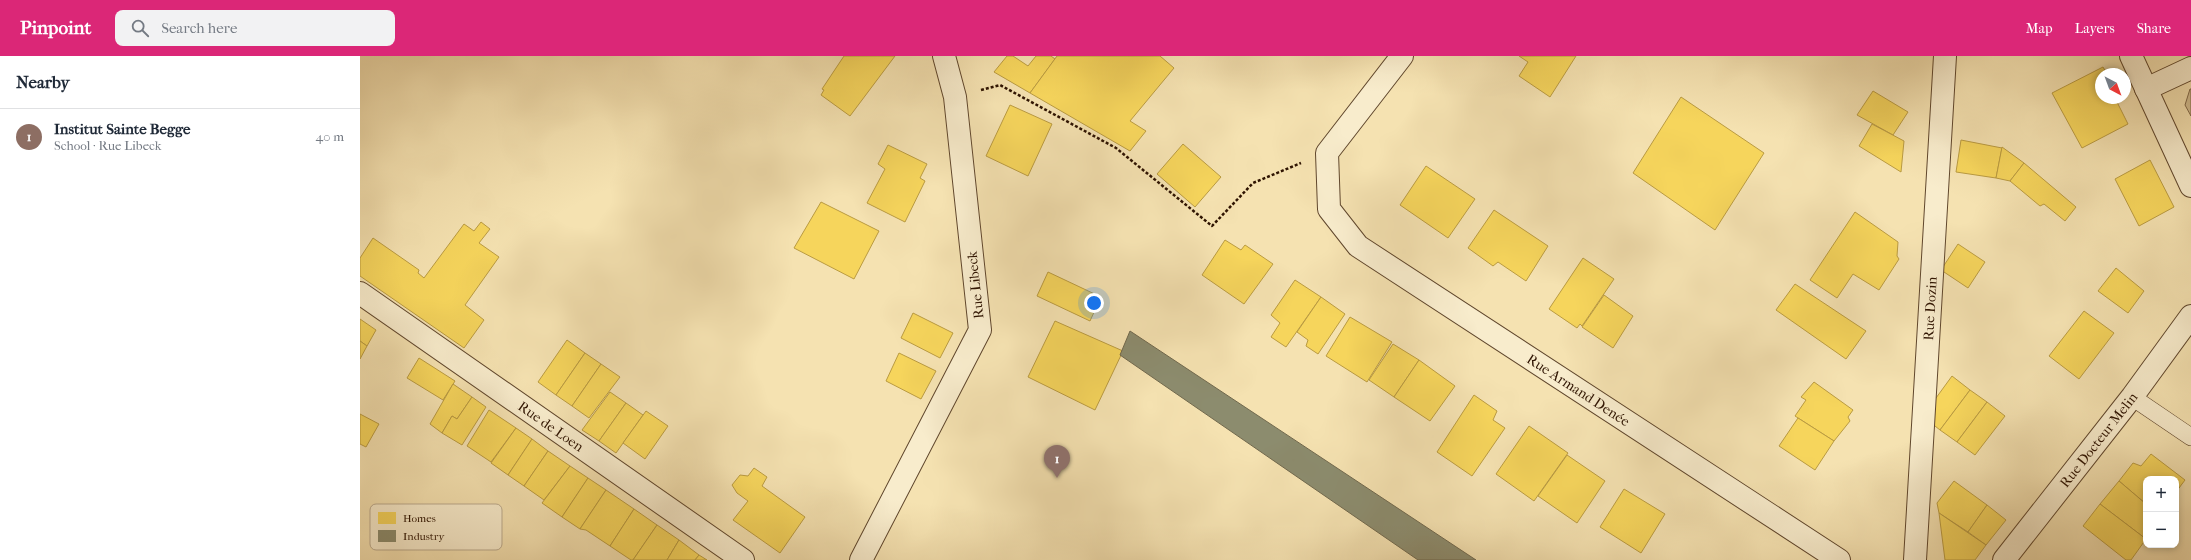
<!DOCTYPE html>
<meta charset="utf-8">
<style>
:root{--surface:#fff;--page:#f2f2f3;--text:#1f2937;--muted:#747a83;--line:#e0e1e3;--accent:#db2777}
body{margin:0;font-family:"IM FELL French Canon",serif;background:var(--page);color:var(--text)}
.controls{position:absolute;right:12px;bottom:12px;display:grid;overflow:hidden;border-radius:8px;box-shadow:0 2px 6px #0003}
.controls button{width:36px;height:36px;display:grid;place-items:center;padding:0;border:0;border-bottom:1px solid var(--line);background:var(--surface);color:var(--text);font:20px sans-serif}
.compass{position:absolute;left:1735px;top:12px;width:36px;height:36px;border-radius:50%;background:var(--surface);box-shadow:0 2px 6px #0003;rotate:139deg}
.you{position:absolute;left:734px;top:247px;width:14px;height:14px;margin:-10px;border:3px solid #fff;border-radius:50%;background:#1a73e8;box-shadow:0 0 0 6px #1a73e833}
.badge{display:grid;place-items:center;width:26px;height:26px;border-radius:50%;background:var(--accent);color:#fff;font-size:13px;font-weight:700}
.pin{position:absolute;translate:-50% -33px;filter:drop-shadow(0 1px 2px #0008)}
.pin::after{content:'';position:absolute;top:21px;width:14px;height:12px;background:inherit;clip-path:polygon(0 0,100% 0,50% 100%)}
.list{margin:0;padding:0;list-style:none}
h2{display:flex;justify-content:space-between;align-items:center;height:52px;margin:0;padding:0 16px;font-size:17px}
h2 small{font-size:13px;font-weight:400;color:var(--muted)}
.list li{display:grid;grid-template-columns:26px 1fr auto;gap:12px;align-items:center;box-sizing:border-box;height:56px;padding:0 16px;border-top:1px solid var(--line)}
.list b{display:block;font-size:15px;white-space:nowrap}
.list p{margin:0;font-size:13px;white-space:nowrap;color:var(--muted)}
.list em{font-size:13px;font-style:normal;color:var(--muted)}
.icon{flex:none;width:22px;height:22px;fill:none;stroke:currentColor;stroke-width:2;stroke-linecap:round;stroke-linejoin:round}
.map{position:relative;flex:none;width:1831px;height:504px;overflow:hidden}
header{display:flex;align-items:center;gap:24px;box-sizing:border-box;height:56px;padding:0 20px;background:var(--accent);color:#fff}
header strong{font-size:19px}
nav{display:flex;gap:22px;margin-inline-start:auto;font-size:14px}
.search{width:280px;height:36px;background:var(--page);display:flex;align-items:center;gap:10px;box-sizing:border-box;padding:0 14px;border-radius:8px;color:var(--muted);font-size:15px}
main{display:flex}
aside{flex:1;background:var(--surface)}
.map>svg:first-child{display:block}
</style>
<header>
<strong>Pinpoint</strong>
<div class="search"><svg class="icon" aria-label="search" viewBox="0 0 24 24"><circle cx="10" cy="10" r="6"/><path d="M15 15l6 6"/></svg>Search here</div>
<nav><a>Map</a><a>Layers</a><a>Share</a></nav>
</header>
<main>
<aside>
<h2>Nearby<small></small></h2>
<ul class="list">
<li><span class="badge" style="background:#8d6e63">1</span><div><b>Institut Sainte Begge</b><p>School · Rue Libeck</p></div><em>40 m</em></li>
</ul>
</aside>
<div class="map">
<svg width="1831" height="504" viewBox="0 0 1831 504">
<rect width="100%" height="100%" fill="#f5e2b1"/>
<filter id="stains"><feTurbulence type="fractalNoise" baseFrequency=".005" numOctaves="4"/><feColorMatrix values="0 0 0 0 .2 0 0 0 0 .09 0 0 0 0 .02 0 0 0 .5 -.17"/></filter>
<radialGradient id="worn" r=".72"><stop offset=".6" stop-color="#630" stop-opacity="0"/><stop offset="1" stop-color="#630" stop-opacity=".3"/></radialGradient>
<!-- green -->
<path fill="#d3bf93" stroke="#80694a" d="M1830 33H1831V60L1825 49Z"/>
<!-- homes -->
<g fill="#f6d55c" stroke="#ba9b41">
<path d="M484 0H535L490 60 461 39 464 34 462 33Z"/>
<path d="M647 0H653L668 10 676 0H691L695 3 670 37 634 16Z"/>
<path d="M697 0H800L814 12 770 65 786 75 770 95 670 37Z"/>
<path d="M1159 0H1216L1190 41 1159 20 1168 6Z"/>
<path d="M1743 11 1747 18H1741V42H1755L1768 68 1722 92 1692 37Z"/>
<path d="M1513 35 1548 56 1533 79 1497 59Z"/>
<path d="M1321 41 1404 97 1355 174 1273 117Z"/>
<path d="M650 49 692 68 668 120 626 100Z"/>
<path d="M1512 68 1544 85 1541 116 1499 90Z"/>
<path d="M1601 84 1642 92 1636 122 1596 116Z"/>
<path d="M823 88 861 121 835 151 797 118Z"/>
<path d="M528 89 567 108 560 122 565 125 545 166 507 147 525 113 518 108Z"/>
<path d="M1642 91 1664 107 1650 125 1636 122Z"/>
<path d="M1790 104 1814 151 1779 170 1755 123Z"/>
<path d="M1664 107 1716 151 1705 165 1684 148 1680 150 1650 125Z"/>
<path d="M1066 110 1115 143 1088 182 1040 149Z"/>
<path d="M461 146 519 175 494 223 434 192Z"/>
<path d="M1134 154 1188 190 1166 225 1138 206 1133 210 1108 192Z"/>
<path d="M1495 156 1538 186 1537 200 1539 203 1519 234 1493 218 1477 242 1450 224Z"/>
<path d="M121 166 130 173 119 187 139 201 105 249 124 264 104 292 0 220V202L13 182 59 214 58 217 64 222 104 168 114 175Z"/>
<path d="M865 184 881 194 885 189 913 208 884 248 842 219Z"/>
<path d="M1598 188 1625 206 1608 232 1581 214Z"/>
<path d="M1223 202 1254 223 1222 270 1220 268 1217 272 1189 253Z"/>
<path d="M1756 212 1784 235 1768 257 1738 235Z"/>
<path d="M688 216 741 241 730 265 677 240Z"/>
<path d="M935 224 961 241 926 291 911 281 920 267 911 259Z"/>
<path d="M1435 228 1506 275 1486 303 1416 254Z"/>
<path d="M1244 239 1273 260 1253 292 1222 271Z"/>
<path d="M961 241 985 258 958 298 946 290 948 284 937 276Z"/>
<path d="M1724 255 1754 277 1719 323 1689 300Z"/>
<path d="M553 257 593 277 580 302 541 282Z"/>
<path d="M990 261 1032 286 1007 326 966 300Z"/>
<path d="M0 263 16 274 7 290 0 285Z"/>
<path d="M695 265 763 295 735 354 668 321Z"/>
<path d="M207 284 225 297 196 339 178 326Z"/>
<path d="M0 285 7 290 0 303Z"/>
<path d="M1033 288 1059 304 1034 341 1009 324Z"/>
<path d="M225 297 241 308 212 350 196 339Z"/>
<path d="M539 297 576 315 561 343 526 325Z"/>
<path d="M59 302 95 325 83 344 47 322Z"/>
<path d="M1059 304 1095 330 1070 365 1034 341Z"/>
<path d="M241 308 260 321 229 362 212 350Z"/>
<path d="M1592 320 1610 334 1580 374 1570 366 1568 353Z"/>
<path d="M1454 326 1493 354 1488 361 1490 365 1474 385 1435 360 1446 344 1441 341Z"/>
<path d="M93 328 112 341 97 363 92 360 82 377 70 368Z"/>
<path d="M1610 334 1627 346 1597 386 1580 374Z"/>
<path d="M250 336 266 347 239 385 222 374Z"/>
<path d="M1114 339 1137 355 1133 364 1145 372 1112 420 1077 396Z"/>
<path d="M112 341 126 351 102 389 82 377 92 360 97 363Z"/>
<path d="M1627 346 1645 360 1615 399 1597 386Z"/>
<path d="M266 347 283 359 256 397 239 385Z"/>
<path d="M129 354 156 372 131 406 107 390Z"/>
<path d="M286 355 308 370 285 403 263 387Z"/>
<path d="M0 358 19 368 6 391 0 388Z"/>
<path d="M1438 362 1474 385 1455 414 1419 390Z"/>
<path d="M1169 370 1208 397 1174 445 1136 418Z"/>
<path d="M156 372 172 383 148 419 131 407Z"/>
<path d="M172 383 188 395 164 430 148 419Z"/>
<path d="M188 395 210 410 184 444 164 430Z"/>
<path d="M1791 398 1825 424 1816 436V423H1786V448L1759 425 1773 407 1781 410Z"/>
<path d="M1207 399 1245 425 1217 467 1178 440Z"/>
<path d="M210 410 228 422 202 461 182 447Z"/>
<path d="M394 412 407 421 402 430 445 461 420 497 373 464 388 445 377 437 372 429 380 419 388 420Z"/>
<path d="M228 422 246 434 220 473 202 461Z"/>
<path d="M1594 425 1627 449 1608 476 1579 457 1577 447Z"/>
<path d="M1759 425 1786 448V483L1740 448Z"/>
<path d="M1264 433 1305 458 1281 497 1240 471Z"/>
<path d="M246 434 274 453 250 490 226 474 220 473Z"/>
<path d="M1740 448 1786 483 1771 504H1766L1723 470Z"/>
<path d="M1627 449 1646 464 1626 489 1608 476Z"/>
<path d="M274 453 297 469 273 504H271L250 490Z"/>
<path d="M1579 457 1626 489 1615 504H1585Z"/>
<path d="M297 469 319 484 307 504H273Z"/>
<path d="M319 484 339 499 335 504H307Z"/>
<path d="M339 499 347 504H335Z"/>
</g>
<!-- industry -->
<path fill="#8c8c6e" stroke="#70684d" d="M770 275 1116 504H1058L760 299Z"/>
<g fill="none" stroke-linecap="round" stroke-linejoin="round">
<defs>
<path id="lane" d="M1772 341 1831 381"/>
<g id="street">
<path id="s1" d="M1042 0 967 97 969 153 998 190 1479 504"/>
<path d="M1771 0 1831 130"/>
<path d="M1786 33 1831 12"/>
<path id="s2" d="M0 237 383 504"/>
<path d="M501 504 620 274 595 41 584 0"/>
<path id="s3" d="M1555 504 1585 0"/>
<path id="s4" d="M1644 504 1772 341 1831 260"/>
</g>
</defs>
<!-- lane casing -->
<use href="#lane" stroke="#60472d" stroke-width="18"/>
<!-- street casing -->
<use href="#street" stroke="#60472d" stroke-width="24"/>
<!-- path -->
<path stroke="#2e1301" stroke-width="2.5" stroke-dasharray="3 2" stroke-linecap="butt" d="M621 34 640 29 756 92 852 170 893 127 941 107"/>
<!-- lane -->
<use href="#lane" stroke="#f8eccc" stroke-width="17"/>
<!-- street -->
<use href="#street" stroke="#f8eccc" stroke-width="22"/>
</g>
<g text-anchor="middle" stroke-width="4" stroke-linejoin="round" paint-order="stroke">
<!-- street labels -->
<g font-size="14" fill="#2e1301" stroke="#f8eccc">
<text transform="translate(615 229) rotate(-96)" y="5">Rue Libeck</text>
<text dy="5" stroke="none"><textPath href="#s3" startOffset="252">Rue Dozin</textPath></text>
<text dy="5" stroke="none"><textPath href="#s1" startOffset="489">Rue Armand Denée</textPath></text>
<text dy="5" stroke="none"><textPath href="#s2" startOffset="233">Rue de Loen</textPath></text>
<text dy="5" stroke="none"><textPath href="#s4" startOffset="153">Rue Docteur Melin</textPath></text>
</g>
</g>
<!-- legend -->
<rect x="10" y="448" width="132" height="46" rx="6" fill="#f8eccc" stroke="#bbab8f" stroke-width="1"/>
<rect x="18" y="456" width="18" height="12" fill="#f6d55c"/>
<rect x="18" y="474" width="18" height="12" fill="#8c8c6e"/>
<g font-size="11" fill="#2e1301">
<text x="43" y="466">Homes</text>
<text x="43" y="484">Industry</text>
</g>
<rect width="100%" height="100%" filter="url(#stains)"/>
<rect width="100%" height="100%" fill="url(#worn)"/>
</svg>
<div class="controls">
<button>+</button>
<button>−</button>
</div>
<svg class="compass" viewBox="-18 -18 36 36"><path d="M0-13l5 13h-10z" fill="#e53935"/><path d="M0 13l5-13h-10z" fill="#747a83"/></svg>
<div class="you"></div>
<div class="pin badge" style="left:697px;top:422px;background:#8d6e63">1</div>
</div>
</main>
